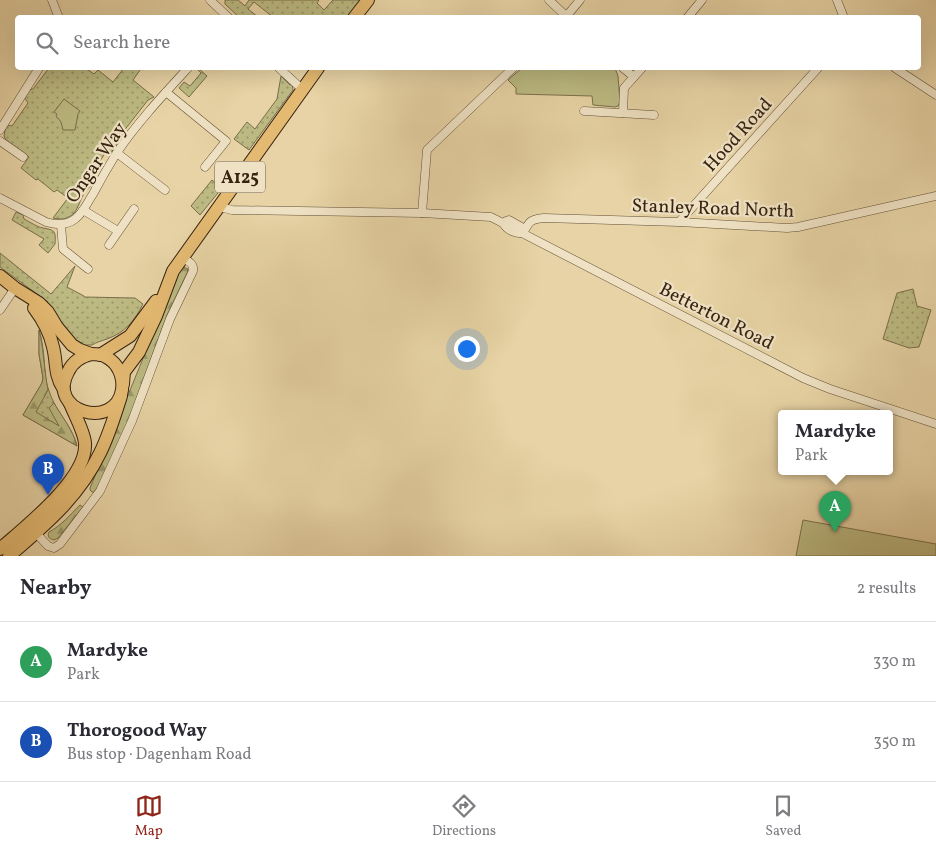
<!DOCTYPE html>
<meta charset="utf-8">
<style>
:root{--surface:#fff;--page:#f2f2f3;--text:#2b2b33;--muted:#7c7c81;--line:#e1e1e2;--accent:#8f2418}
body{margin:0;font-family:Vollkorn,serif;background:var(--page);color:var(--text)}
.you{position:absolute;left:466px;top:348px;width:18px;height:18px;margin:-12px;border:4px solid #fff;border-radius:50%;background:#1a73e8;box-shadow:0 0 0 8px #1a73e833}
.badge{display:grid;place-items:center;width:32px;height:32px;border-radius:50%;background:var(--accent);color:#fff;font-size:16px;font-weight:700}
.pin{position:absolute;translate:-50% -41px;filter:drop-shadow(0 1px 2px #0008)}
.pin::after{content:'';position:absolute;top:26px;width:18px;height:15px;background:inherit;clip-path:polygon(0 0,100% 0,50% 100%)}
.popup{position:absolute;left:778px;top:410px;width:115px;height:65px;box-sizing:border-box;display:grid;place-content:center;border-radius:5px;background:var(--surface);filter:drop-shadow(0 1px 4px #0005);font-size:16px;white-space:nowrap;color:var(--muted)}
.popup b{font-size:19px;color:var(--text)}
.popup::after{content:'';position:absolute;left:50%;top:100%;margin-left:-10px;border:10px solid transparent;border-top-color:var(--surface)}
.list{margin:0;padding:0;list-style:none}
h2{display:flex;justify-content:space-between;align-items:center;height:65px;margin:0;padding:0 20px;font-size:21px}
h2 small{font-size:16px;font-weight:400;color:var(--muted)}
.list li{display:grid;grid-template-columns:32px 1fr auto;gap:15px;align-items:center;box-sizing:border-box;height:80px;padding:0 20px;border-top:1px solid var(--line)}
.list b{display:block;font-size:19px;white-space:nowrap}
.list p{margin:0;font-size:16px;white-space:nowrap;color:var(--muted)}
.list em{font-size:16px;font-style:normal;color:var(--muted)}
.icon{flex:none;width:28px;height:28px;fill:none;stroke:currentColor;stroke-width:2;stroke-linecap:round;stroke-linejoin:round}
.map{position:relative;flex:none;width:936px;height:556px;overflow:hidden}
.search{position:absolute;background:var(--surface);box-shadow:0 5px 20px #0002;left:15px;right:15px;top:15px;height:55px;display:flex;align-items:center;gap:12px;box-sizing:border-box;padding:0 18px;border-radius:5px;color:var(--muted);font-size:19px}
.sheet{height:225px;background:var(--surface)}
nav{display:flex;justify-content:space-around;align-items:center;box-sizing:border-box;height:70px;border-top:1px solid var(--line);background:var(--surface);font-size:14px;color:var(--muted)}
nav a{display:grid;justify-items:center;gap:2px}
nav .on{color:var(--accent)}
.map>svg:first-child{display:block}
</style>
<div class="map">
<svg width="936" height="556" viewBox="0 0 936 556">
<defs>
<pattern id="grass-dots" width="8" height="8" patternUnits="userSpaceOnUse" patternTransform="scale(1.25)"><rect width="8" height="8" fill="#bcba82"/><path d="M2 2h.1M6 6h.1" fill="none" stroke="#9a9769" stroke-width="1.8" stroke-linecap="round"/></pattern>
<pattern id="forest-firs" width="22" height="20" patternUnits="userSpaceOnUse" patternTransform="scale(1.25)"><rect width="22" height="20" fill="#bcba82"/><path d="M5 1l3.5 6h-7zM16 11l3.5 6h-7z" fill="#9a9769"/></pattern>
</defs>
<rect width="100%" height="100%" fill="#e7d3a5"/>
<filter id="stains"><feTurbulence type="fractalNoise" baseFrequency=".004" numOctaves="4"/><feColorMatrix values="0 0 0 0 .2 0 0 0 0 .09 0 0 0 0 .02 0 0 0 .5 -.17"/></filter>
<radialGradient id="worn" r=".72"><stop offset=".6" stop-color="#630" stop-opacity="0"/><stop offset="1" stop-color="#630" stop-opacity=".3"/></radialGradient>
<!-- grass -->
<g fill="url(#grass-dots)" stroke="#7a6e4a">
<path d="M225 0H238L245 6 249 0H319L317 3 324 10 333 0H362L348 18 273 17 254 2 248 9 258 17H239L225 4Z"/>
<path d="M49 68H85L94 74 98 70 113 82 124 68H136L140 70 133 80 154 97 148 100 123 132 122 137 110 154 106 152 95 168 98 171C96 175 94 181 91 185 88 190 90 186 86 191 79 199 79 212 69 217 64 220 58 219 53 218L68 198 57 190 54 192 38 179 36 180 21 168 29 157 6 140 4 136 6 125 12 126 28 103 24 97 29 90 33 89Z"/>
<path d="M196 68H198L207 76 189 97 179 88 184 82 190 86 201 73Z"/>
<path d="M281 76 290 85 292 84 293 90 249 150 234 139 247 122 255 129 277 99Z"/>
<path d="M212 180 222 188 200 215 191 206Z"/>
<path d="M16 212 23 215 24 219C30 222 37 227 43 228 55 230 56 231 55 244L48 253 39 245 44 239 12 220Z"/>
<path d="M0 253 51 294 75 266 67 287 84 296V297L135 298 143 304C134 321 126 332 107 339 101 341 97 342 92 345H85L78 343 47 305 48 302 0 267Z"/>
<path d="M913 289 917 306 931 310 919 347 909 348 883 339 897 293Z"/>
<path d="M39 330C41 336 42 342 43 349 45 363 44 378 49 391 55 411 72 425 77 446L23 415 42 383 43 378 39 354Z"/>
</g>
<!-- forest -->
<g fill="url(#forest-firs)" stroke="#7a6e4a">
<path d="M184 267 188 269 187 273 167 315 127 424 99 485 94 492H92L90 490V488L180 268Z"/>
<path d="M39 330C44 350 44 370 48 390L36 412 59 426 49 408 54 403C62 417 73 430 77 446L23 415 42 383 43 378 39 354Z"/>
<path d="M80 505 83 507 58 538 54 540C49 539 47 536 49 532 62 525 70 515 80 505Z"/>
</g>
<!-- park -->
<g fill="#bcba82" stroke="#7a6e4a">
<path d="M522 68H615L618 76 620 102 618 106 615 107 593 105 592 96 516 94V88L508 80Z"/>
<path d="M64 99 80 111 78 114 75 130H63L61 122 56 116 57 114 54 112Z"/>
<path d="M803 520 936 544V556H796Z"/>
</g>
<g fill="none" stroke-linecap="round" stroke-linejoin="round">
<defs>
<g id="minor">
<path d="M52 0 59 18"/>
<path d="M210 0 229 18"/>
<path d="M549 0 568 18"/>
<path d="M837 0 844 18"/>
<path d="M565 18 580 0"/>
<path d="M687 18 702 0"/>
<path d="M279 68 302 89"/>
<path d="M623 68 634 77"/>
<path d="M895 68 936 95"/>
<path d="M166 92 226 141 205 167"/>
<path d="M584 111 654 115"/>
<path d="M623 113 624 88 642 68"/>
<path d="M0 130 39 68"/>
<path d="M0 141 23 157"/>
<path d="M117 153 165 190"/>
<path d="M0 198 46 222C56 225 66 226 75 219 83 213 87 203 93 194 100 181 108 167 116 154 136 124 164 94 188 68"/>
<path d="M220 207 232 210 422 213 491 217 803 378 830 389 936 424"/>
<path d="M83 210 118 231"/>
<path d="M422 213 427 150 513 68"/>
<path d="M509 220 523 228V233C515 234 507 230 503 223L506 221Z"/>
<path d="M679 222 818 68"/>
<path d="M61 225 63 249 88 269"/>
<path d="M523 233C529 222 530 219 544 218L679 222 787 228 798 227 936 196"/>
<path d="M109 245 134 209"/>
<path d="M0 310 15 288"/>
<path d="M36 533 48 546 54 548 60 544 100 491 132 421 170 319 193 271C194 263 188 261 183 258"/>
</g>
<g id="primary">
<path d="M354 18 368 0"/>
<path d="M0 276 15 288 39 303 48 312 57 327 72 345 80 350 91 354"/>
<path d="M34 308C43 320 50 333 53 347 57 362 54 374 63 388"/>
<path d="M91 354C96 354 102 354 106 357 118 363 124 377 122 390 115 431 46 412 68 372 73 361 81 357 91 354Z"/>
<path d="M100 355 130 336 156 301"/>
<path d="M123 384 124 372 139 352 156 316 173 271 318 68"/>
<path d="M0 549C25 527 88 478 85 443 84 431 74 414 70 403"/>
<path d="M9 556C45 525 79 497 100 453 109 435 115 415 121 396"/>
</g>
</defs>
<!-- minor casing -->
<use href="#minor" stroke="#634f36" stroke-width="9"/>
<!-- primary casing -->
<use href="#primary" stroke="#372311" stroke-width="14"/>
<!-- minor -->
<use href="#minor" stroke="#efe2c4" stroke-width="8"/>
<!-- primary -->
<use href="#primary" stroke="#e4ba72" stroke-width="12"/>
</g>
<g text-anchor="middle" stroke-width="4.5" stroke-linejoin="round" paint-order="stroke">
<!-- shield labels -->
<rect fill="#efe2c4" stroke="#6e5c47" stroke-width="1" x="215" y="161.5" width="50" height="31" rx="4"/>
<g font-size="18" font-weight="bold" fill="#372311">
<text x="240" y="183">A125</text>
</g>
<!-- street labels -->
<g font-size="19" fill="#372311" stroke="#efe2c4">
<text transform="translate(737 134) rotate(-48)" y="7">Hood Road</text>
<text transform="translate(95 162) rotate(-56)" y="7">Ongar Way</text>
<text transform="translate(713 207) rotate(2)" y="7">Stanley Road North</text>
<text transform="translate(717 315) rotate(27)" y="7">Betterton Road</text>
</g>
</g>
<rect width="100%" height="100%" filter="url(#stains)"/>
<rect width="100%" height="100%" fill="url(#worn)"/>
</svg>
<div class="you"></div>
<div class="pin badge" style="left:835px;top:532px;background:#2e9e5b">A</div>
<div class="popup"><b>Mardyke</b>Park</div>
<div class="pin badge" style="left:48px;top:495px;background:#1a4fb4">B</div>
<div class="search"><svg class="icon" aria-label="search" viewBox="0 0 24 24"><circle cx="10" cy="10" r="6"/><path d="M15 15l6 6"/></svg>Search here</div>
</div>
<section class="sheet">
<h2>Nearby<small>2 results</small></h2>
<ul class="list">
<li><span class="badge" style="background:#2e9e5b">A</span><div><b>Mardyke</b><p>Park</p></div><em>330 m</em></li>
<li><span class="badge" style="background:#1a4fb4">B</span><div><b>Thorogood Way</b><p>Bus stop · Dagenham Road</p></div><em>350 m</em></li>
</ul>
</section>
<nav>
<a class="on"><svg class="icon" aria-label="map" viewBox="0 0 24 24"><path d="M3 6l6-2 6 2 6-2v14l-6 2-6-2-6 2zM9 4v14M15 6v14"/></svg>Map</a>
<a><svg class="icon" aria-label="directions" viewBox="0 0 24 24"><path d="M12 3l9 9-9 9-9-9zM9 14v-3h6M13 9l2 2-2 2"/></svg>Directions</a>
<a><svg class="icon" aria-label="saved" viewBox="0 0 24 24"><path d="M7 4h10v16l-5-4-5 4z"/></svg>Saved</a>
</nav>
